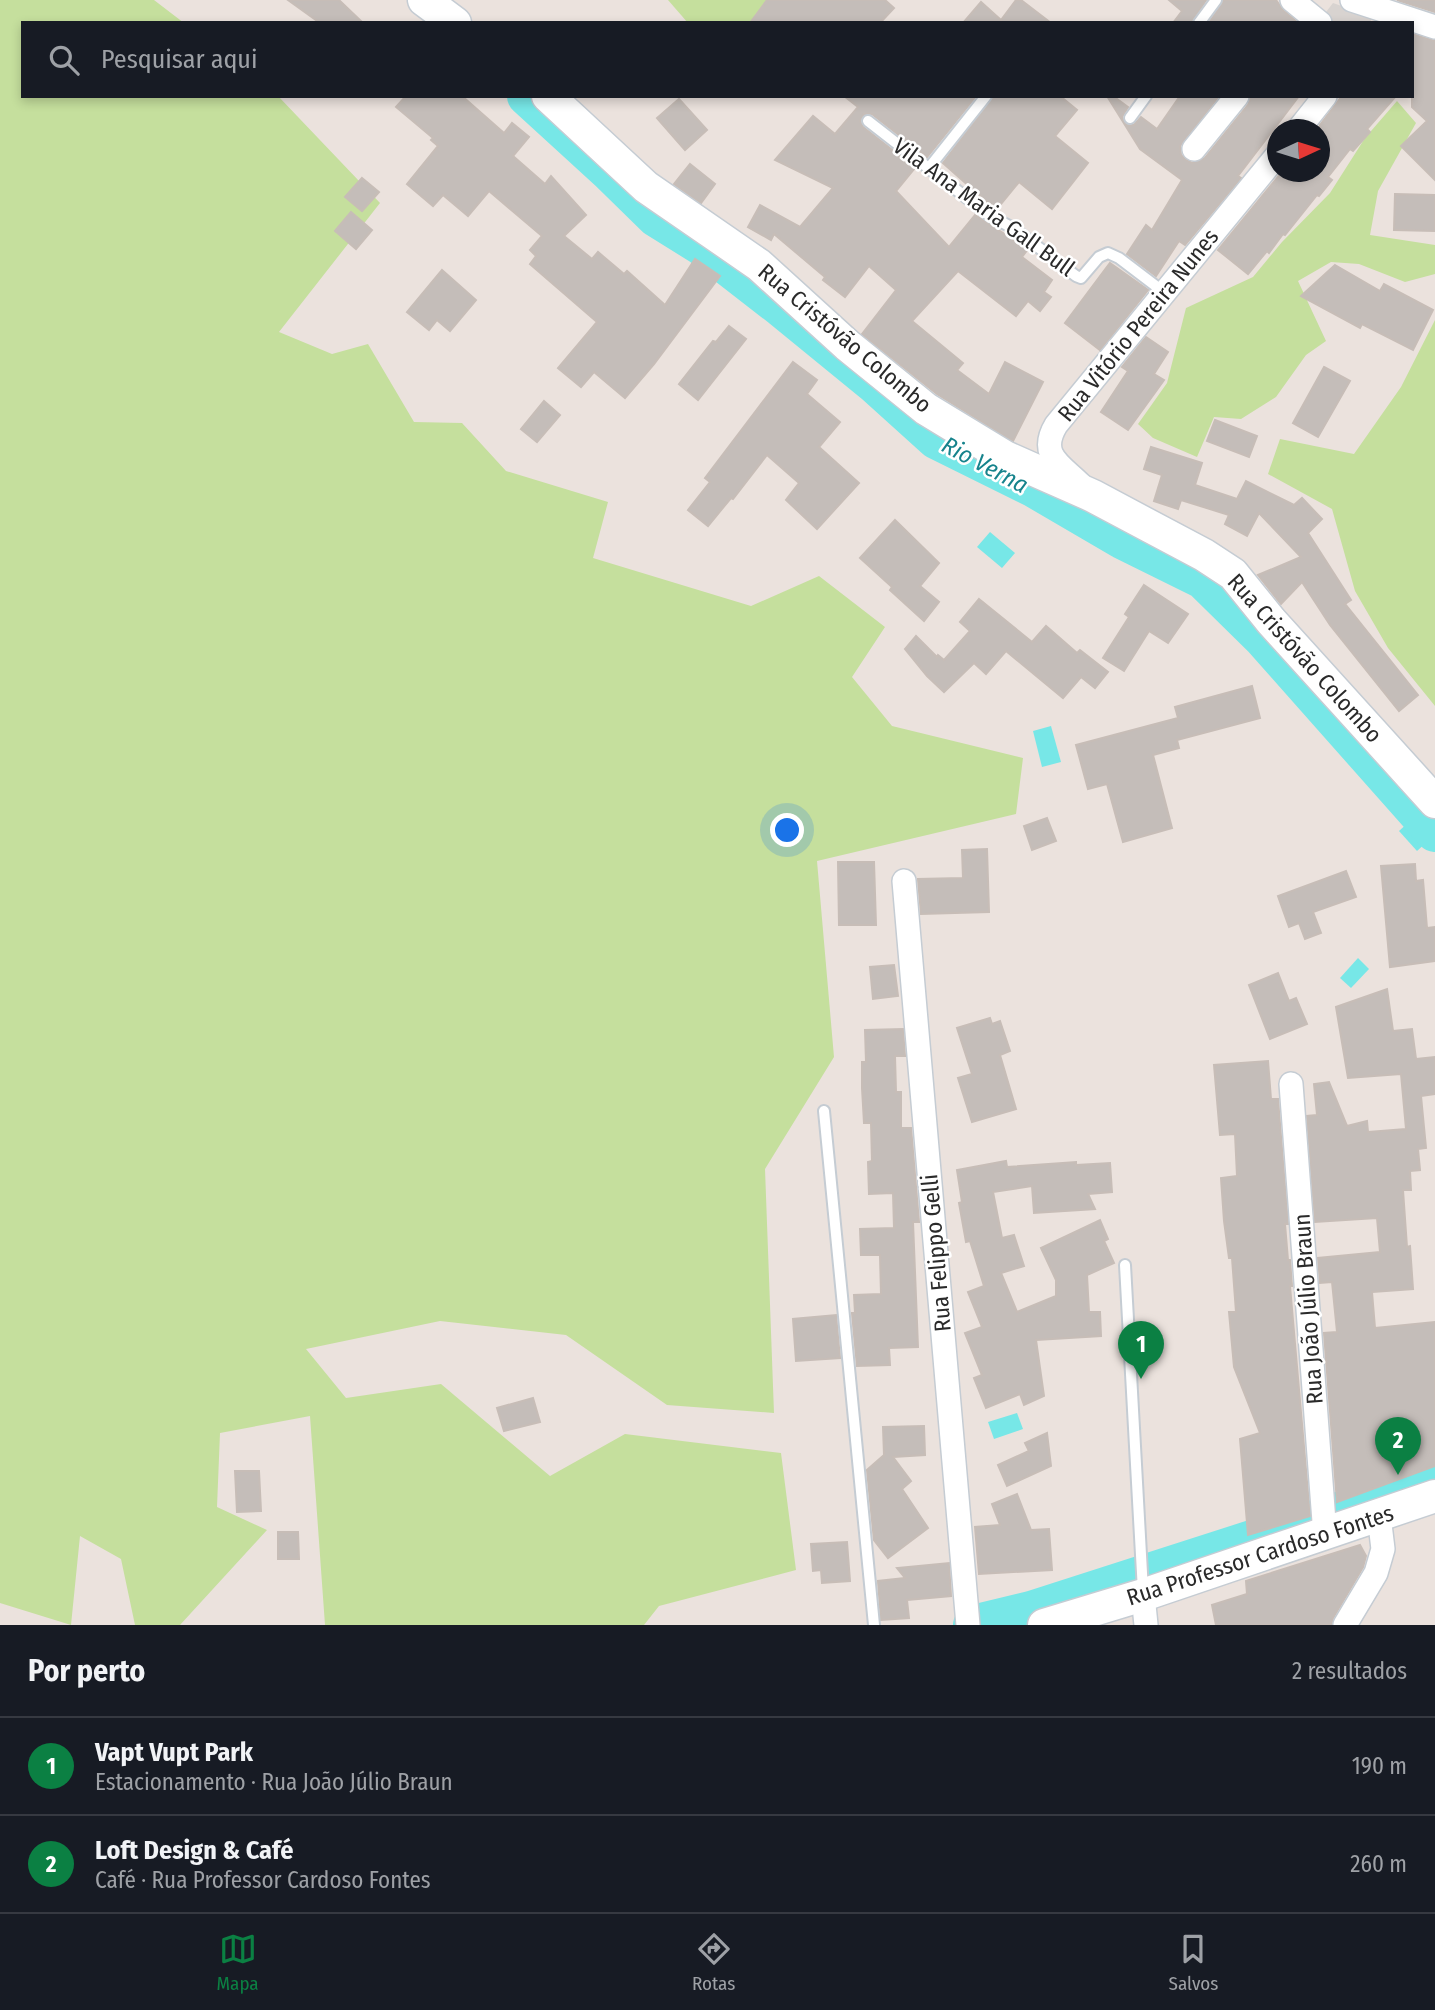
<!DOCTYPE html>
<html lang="pt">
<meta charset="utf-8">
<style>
:root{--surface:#171b24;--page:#20242c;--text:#f1f3f6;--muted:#9ea1a6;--line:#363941;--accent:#0b8043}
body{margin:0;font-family:"Fira Sans Condensed",sans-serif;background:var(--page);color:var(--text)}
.compass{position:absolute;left:1267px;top:119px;width:63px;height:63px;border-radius:50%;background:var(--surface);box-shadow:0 4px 10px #0003;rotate:86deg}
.you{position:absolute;left:788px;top:831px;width:24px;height:24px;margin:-18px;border:5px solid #fff;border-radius:50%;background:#1a73e8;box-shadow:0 0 0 10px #1a73e833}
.badge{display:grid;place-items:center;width:46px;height:46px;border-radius:50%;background:var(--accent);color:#fff;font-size:23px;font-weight:700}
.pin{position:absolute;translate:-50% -58px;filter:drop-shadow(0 2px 4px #0008)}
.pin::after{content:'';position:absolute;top:37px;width:24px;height:21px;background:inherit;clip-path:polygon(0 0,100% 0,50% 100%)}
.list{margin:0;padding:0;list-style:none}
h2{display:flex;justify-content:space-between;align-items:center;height:91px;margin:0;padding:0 28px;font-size:30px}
h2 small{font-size:23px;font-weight:400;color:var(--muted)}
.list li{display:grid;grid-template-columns:46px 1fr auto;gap:21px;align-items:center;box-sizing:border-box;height:98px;padding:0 28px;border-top:2px solid var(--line)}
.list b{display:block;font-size:26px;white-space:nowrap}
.list p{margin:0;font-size:23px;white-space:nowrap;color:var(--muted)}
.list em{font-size:23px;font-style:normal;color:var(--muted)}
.icon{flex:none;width:38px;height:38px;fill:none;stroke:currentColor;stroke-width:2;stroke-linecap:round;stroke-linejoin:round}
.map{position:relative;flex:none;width:1435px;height:1625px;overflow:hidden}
.search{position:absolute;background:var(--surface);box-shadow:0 4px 10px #0003;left:21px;right:21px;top:21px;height:77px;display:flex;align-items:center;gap:18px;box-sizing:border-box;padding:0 24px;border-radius:0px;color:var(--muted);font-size:26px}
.sheet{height:287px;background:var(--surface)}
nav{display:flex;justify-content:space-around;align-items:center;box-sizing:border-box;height:98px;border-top:2px solid var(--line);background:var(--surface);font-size:19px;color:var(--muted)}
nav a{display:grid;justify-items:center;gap:4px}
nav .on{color:var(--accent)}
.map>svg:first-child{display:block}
</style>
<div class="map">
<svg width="1435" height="1625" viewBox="0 0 1435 1625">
<rect width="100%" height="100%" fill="#ebe2dd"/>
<!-- green -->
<g fill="#c5df9d">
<path d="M0 0H154L184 23H23V96H278L380 203 279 332 332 354 368 344 414 422 462 423 506 471 608 502 593 558 751 606 819 576 885 627 852 677 892 726 1023 758 1016 814 817 861 834 1057 765 1169 774 1413 667 1405 566 1335 440 1321 306 1349 346 1398 441 1384 550 1476 625 1434 781 1453 796 1570 659 1606 644 1625H325L310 1416 220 1433 217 1507 267 1530 180 1625H135L121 1559 80 1536 71 1625 0 1603Z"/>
<path d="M668 0H770L782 23H688Z"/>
<path d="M1397 101 1416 123 1378 191 1370 235 1435 245V274L1405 282 1359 264 1331 262 1298 281 1326 341 1306 355 1276 397 1241 419 1214 417 1197 457 1153 438 1138 424 1167 383 1186 308 1253 277 1282 242 1330 193 1365 138Z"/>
<path d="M1435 320V706L1388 648 1355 591 1332 509 1268 474 1280 439 1354 454 1401 387Z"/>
</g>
<!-- plaza -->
<path fill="#d8d3d0" d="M1333 3 1373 17 1369 23H1332L1323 16Z"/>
<!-- water -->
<g fill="#77e7e7">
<path d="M990 532 1015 553 1002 568 977 547Z"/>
<path d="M1051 726 1061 762 1042 767 1033 731Z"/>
<path d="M1410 821 1428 841 1417 851 1399 831Z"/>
<path d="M1358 958 1369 969 1351 988 1340 978Z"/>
<path d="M1017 1413 1023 1429 994 1439 988 1422Z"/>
</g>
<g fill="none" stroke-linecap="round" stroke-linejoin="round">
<!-- river -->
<g stroke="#77e7e7" stroke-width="40">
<path d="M527 96 609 171 656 217 701 245 781 307 874 383 936 439 1033 487 1122 539 1203 579 1263 638 1435 832"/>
<path d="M973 1625 1031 1611 1336 1513 1435 1474"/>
</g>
</g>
<!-- building -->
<g fill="#c4bdb9" stroke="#c7bdb7" stroke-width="2">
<path d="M288 0H339L363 23H320Z"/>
<path d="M767 0H885L894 8 880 23H750Z"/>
<path d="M1016 0H1021L1051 23H963L981 2 1001 20Z"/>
<path d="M1169 0H1206L1191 23H1173L1182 11Z"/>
<path d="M1224 0H1276L1283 10 1298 23H1209Z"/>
<path d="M1397 0H1435V12Z"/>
<path d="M1412 34 1435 41V180L1401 146 1427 121 1412 107Z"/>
<path d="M406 96H462L504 133 512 123 529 137 513 156 545 184 551 176 586 215 564 236 592 259 598 252 624 274 627 271 665 305 695 259 720 276 654 364 625 398 594 372 581 387 558 368 597 322 530 264 536 256 530 250 542 236 489 191 468 216 443 195 433 206 407 184 438 146 431 140 433 138 396 107Z"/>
<path d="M844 96H976L927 157 872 114H864L860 121 863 127 915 168 896 191 949 247 975 215 1028 249 1022 257 1052 280 1044 292 1051 297 1040 311 1028 301 1016 316 958 271 912 321 963 363 957 370 989 394 1005 362 1043 382 1013 441 937 394 862 334 896 290 869 266 845 297 823 280 825 277 774 234 771 240 748 227 760 205 800 227 833 188 775 160 813 116 835 134 858 107Z"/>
<path d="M994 96H1060L1077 110 1055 136 1088 163 1052 209 1019 182 996 210 943 163Z"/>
<path d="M1107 96H1113L1128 107 1122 117 1126 125H1134L1141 117 1157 129 1180 96H1219L1180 146 1181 155 1186 160 1192 163 1205 158 1248 105 1251 96H1299L1238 176 1241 178 1185 245 1179 241 1156 276 1127 254 1146 225 1152 230 1182 180 1140 149Z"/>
<path d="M1342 96H1396L1367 129 1370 132 1353 151 1350 149 1328 177 1332 180 1319 196 1317 195 1285 235 1283 234 1269 253 1267 251 1248 274 1218 250 1282 172H1320V125Z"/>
<path d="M679 99 707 130 685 150 657 118Z"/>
<path d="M690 164 715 184 701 203 674 184Z"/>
<path d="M362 178 379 192 362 211 345 197Z"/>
<path d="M1395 194 1435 195V231L1394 230Z"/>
<path d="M351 212 372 230 356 249 335 231Z"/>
<path d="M1110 263 1148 290 1100 350 1065 323Z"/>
<path d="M1335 265 1380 291 1384 284 1433 310 1413 350 1362 324 1360 328 1301 296Z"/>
<path d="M442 270 476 300 450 331 437 320 429 330 407 312Z"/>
<path d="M729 326 746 339 698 400 679 384 713 341 716 342Z"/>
<path d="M1146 337 1168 352 1154 374 1164 380 1128 430 1101 412 1128 371 1122 367Z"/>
<path d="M793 362 817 380 807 394 840 422 819 447 859 483 817 529 786 500 799 483 767 455 733 499 731 498 708 526 688 510 710 482 705 478Z"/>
<path d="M1324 367 1350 381 1318 437 1293 423Z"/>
<path d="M544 401 560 415 537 442 521 429Z"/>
<path d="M1215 420 1257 436 1249 457 1207 441Z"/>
<path d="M1151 447 1202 463 1195 485 1237 499 1246 481 1294 505 1302 498 1322 519 1308 533 1351 600 1345 604 1418 695 1399 711 1330 625 1302 582 1281 604 1258 575 1301 557 1259 513 1247 536 1225 524 1229 515 1181 500 1178 509 1154 501 1162 475 1144 469Z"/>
<path d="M895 520 939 563 920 586 939 602 924 621 890 590 892 587 860 558Z"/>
<path d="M1144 585 1188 614 1168 643 1149 631 1124 671 1103 658 1129 617 1125 614Z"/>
<path d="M979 599 1032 642 1046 626 1077 653 1080 650 1108 672 1095 688 1081 677 1063 698 1006 651 986 674 974 663 944 692 927 676 905 649 916 636 937 657 938 655 944 660 970 631 960 622Z"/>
<path d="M1252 686 1260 718 1177 740 1179 748 1153 755 1172 828 1123 842 1107 784 1088 789 1076 745 1178 718 1175 707Z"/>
<path d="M1047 818 1056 841 1032 850 1024 826Z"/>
<path d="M987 849 989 912 921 914 918 879 963 878 962 850Z"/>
<path d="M838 862H874L876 925H839Z"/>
<path d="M1415 864 1416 881 1423 880 1427 928 1435 927V961L1390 967 1381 866Z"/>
<path d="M1346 871 1356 897 1313 912 1321 933 1305 939 1299 923 1289 927 1278 896Z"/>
<path d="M894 965 898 996 873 999 870 967Z"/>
<path d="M1278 973 1289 1001 1296 998 1307 1024 1270 1039 1249 985Z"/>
<path d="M1387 989 1393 1031 1412 1029 1416 1059 1435 1057V1094L1421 1096 1426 1148 1418 1149 1420 1170 1410 1171 1411 1190H1403L1407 1247 1410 1246 1413 1289 1372 1292 1375 1328 1435 1322V1466L1337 1502 1324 1333 1337 1332 1332 1282 1320 1283 1318 1258 1380 1252 1377 1218 1315 1222 1307 1116 1317 1115 1314 1084 1329 1082 1347 1126 1367 1121 1368 1132 1406 1129 1401 1074 1348 1078 1336 1007Z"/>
<path d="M990 1018 992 1024 1000 1021 1010 1051 1000 1055 1016 1109 972 1122 958 1078 972 1074 957 1028Z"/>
<path d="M903 1029 905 1056H895L896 1092H901V1128H911L919 1222H913L918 1347 889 1348 890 1365 857 1366 852 1313H855L854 1295 881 1294 880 1255H861L860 1229 894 1228 893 1193 869 1194 868 1162 872 1161 871 1123H864L862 1088V1062H866L865 1030Z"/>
<path d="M1268 1061 1271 1099H1278L1288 1224H1285L1288 1260H1290L1292 1286H1290L1310 1516 1248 1535 1240 1439 1260 1433 1234 1367 1229 1312H1236L1232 1258H1229L1224 1221 1221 1178 1237 1176 1235 1134 1220 1135 1214 1065Z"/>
<path d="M1006 1161 1007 1167 1076 1162V1165L1110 1163 1112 1192 1088 1194 1095 1209 1034 1213 1032 1186 993 1192 1002 1238 1014 1235 1024 1266 1001 1273 1017 1312 1056 1296V1280L1041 1248 1100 1220 1108 1239 1104 1241 1114 1263 1087 1275 1089 1312H1100L1101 1336 1036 1340 1044 1396 1024 1405 1020 1394 986 1408 974 1378 982 1375 965 1333 982 1327 968 1292 984 1286 970 1241 966 1242 959 1203 962 1202 957 1170Z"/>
<path d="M836 1315 840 1358 796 1361 793 1319Z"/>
<path d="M533 1398 540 1422 504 1431 497 1408Z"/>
<path d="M924 1426 925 1455 893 1457 911 1481 902 1489 928 1528 888 1558 874 1540 867 1470 884 1455 883 1427Z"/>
<path d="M1047 1433 1051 1466 1007 1486 998 1465 1029 1451 1025 1443Z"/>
<path d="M235 1471H259L261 1511 237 1512Z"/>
<path d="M1017 1494 1031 1530 1049 1529 1052 1570 979 1574 975 1527 1000 1525 992 1504Z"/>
<path d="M278 1532H298L299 1559H278Z"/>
<path d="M847 1542 850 1581 822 1583 821 1570 813 1571 811 1544Z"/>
<path d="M1360 1545 1366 1556 1363 1567 1333 1618 1331 1625H1216L1212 1605 1247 1594 1246 1581Z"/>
<path d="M949 1563 951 1596 907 1600 909 1618 881 1620 878 1581 905 1578 897 1568Z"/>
</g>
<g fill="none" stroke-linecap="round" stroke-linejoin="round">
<defs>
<g id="service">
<path d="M1199 23 1216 0"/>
<path d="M1130 118 1146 96"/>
<path d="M868 121 990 216 1013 228 1076 276 1081 278 1099 257 1108 253 1119 258 1165 293"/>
<path d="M928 169 986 96"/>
<path d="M824 1111 874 1625"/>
<path d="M1125 1265 1143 1591"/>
</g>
<g id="minor">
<path d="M1292 0 1320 23"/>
<path d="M1352 0 1435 27"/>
<path d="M1298 130 1325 96"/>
<path d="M1194 149 1237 96"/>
<path d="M1080 484C1061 465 1038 455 1056 425L1278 154"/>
<path d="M904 881 968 1625"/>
<path d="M1291 1084 1325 1535"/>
<path d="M1143 1595 1146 1625"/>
<path d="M1345 1625 1376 1573 1383 1549 1379 1516"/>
</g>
<g id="secondary">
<path d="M424 0 455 23"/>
<path d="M548 96 646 187 759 265 847 345 926 409 1005 457 1093 496 1204 555 1233 574 1271 621 1435 802"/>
<path d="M1044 1625 1143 1595 1435 1496"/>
</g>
</defs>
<!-- service casing -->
<use href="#service" stroke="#c5ccd3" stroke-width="14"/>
<!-- minor casing -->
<use href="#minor" stroke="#c5ccd3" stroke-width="26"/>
<!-- secondary casing -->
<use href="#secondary" stroke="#c5ccd3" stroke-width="35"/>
<!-- service -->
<use href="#service" stroke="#fff" stroke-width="10"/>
<!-- minor -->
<use href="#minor" stroke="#fff" stroke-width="23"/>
<!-- secondary -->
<use href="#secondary" stroke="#fff" stroke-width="32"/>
</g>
<g text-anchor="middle" stroke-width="5" stroke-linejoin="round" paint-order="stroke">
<!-- street labels -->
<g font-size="23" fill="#2a2a2a" stroke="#fff">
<text transform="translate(984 207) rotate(36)" y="8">Vila Ana Maria Gall Bull</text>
<text transform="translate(1138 325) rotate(-51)" y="8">Rua Vitório Pereira Nunes</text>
<text transform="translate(845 338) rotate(40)" y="8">Rua Cristóvão Colombo</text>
<text transform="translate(1305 658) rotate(48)" y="8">Rua Cristóvão Colombo</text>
<text transform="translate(936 1253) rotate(-95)" y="8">Rua Felippo Gelli</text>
<text transform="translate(1308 1309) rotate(-94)" y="8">Rua João Júlio Braun</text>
<text transform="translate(1260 1555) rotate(-18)" y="8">Rua Professor Cardoso Fontes</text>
</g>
<!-- water labels -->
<g font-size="24" font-style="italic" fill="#16838c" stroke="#fff">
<text transform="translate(985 465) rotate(28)" y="8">Rio Verna</text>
</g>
</g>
</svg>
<svg class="compass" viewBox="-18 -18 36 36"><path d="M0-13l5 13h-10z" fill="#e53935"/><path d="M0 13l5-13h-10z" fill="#9ea1a6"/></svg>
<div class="you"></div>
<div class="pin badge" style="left:1141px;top:1379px">1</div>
<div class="pin badge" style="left:1398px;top:1475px">2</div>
<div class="search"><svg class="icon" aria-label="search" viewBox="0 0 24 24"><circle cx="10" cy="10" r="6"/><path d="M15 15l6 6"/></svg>Pesquisar aqui</div>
</div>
<section class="sheet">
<h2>Por perto<small>2 resultados</small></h2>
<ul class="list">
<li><span class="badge">1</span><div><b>Vapt Vupt Park</b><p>Estacionamento · Rua João Júlio Braun</p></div><em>190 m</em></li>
<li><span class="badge">2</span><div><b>Loft Design &amp; Café</b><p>Café · Rua Professor Cardoso Fontes</p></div><em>260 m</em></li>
</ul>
</section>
<nav>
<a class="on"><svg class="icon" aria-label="map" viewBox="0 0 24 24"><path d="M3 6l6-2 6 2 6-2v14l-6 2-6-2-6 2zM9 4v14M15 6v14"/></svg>Mapa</a>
<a><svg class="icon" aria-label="directions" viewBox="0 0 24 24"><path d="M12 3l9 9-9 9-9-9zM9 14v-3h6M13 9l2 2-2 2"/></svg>Rotas</a>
<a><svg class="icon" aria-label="saved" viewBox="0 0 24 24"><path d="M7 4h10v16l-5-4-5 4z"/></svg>Salvos</a>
</nav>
